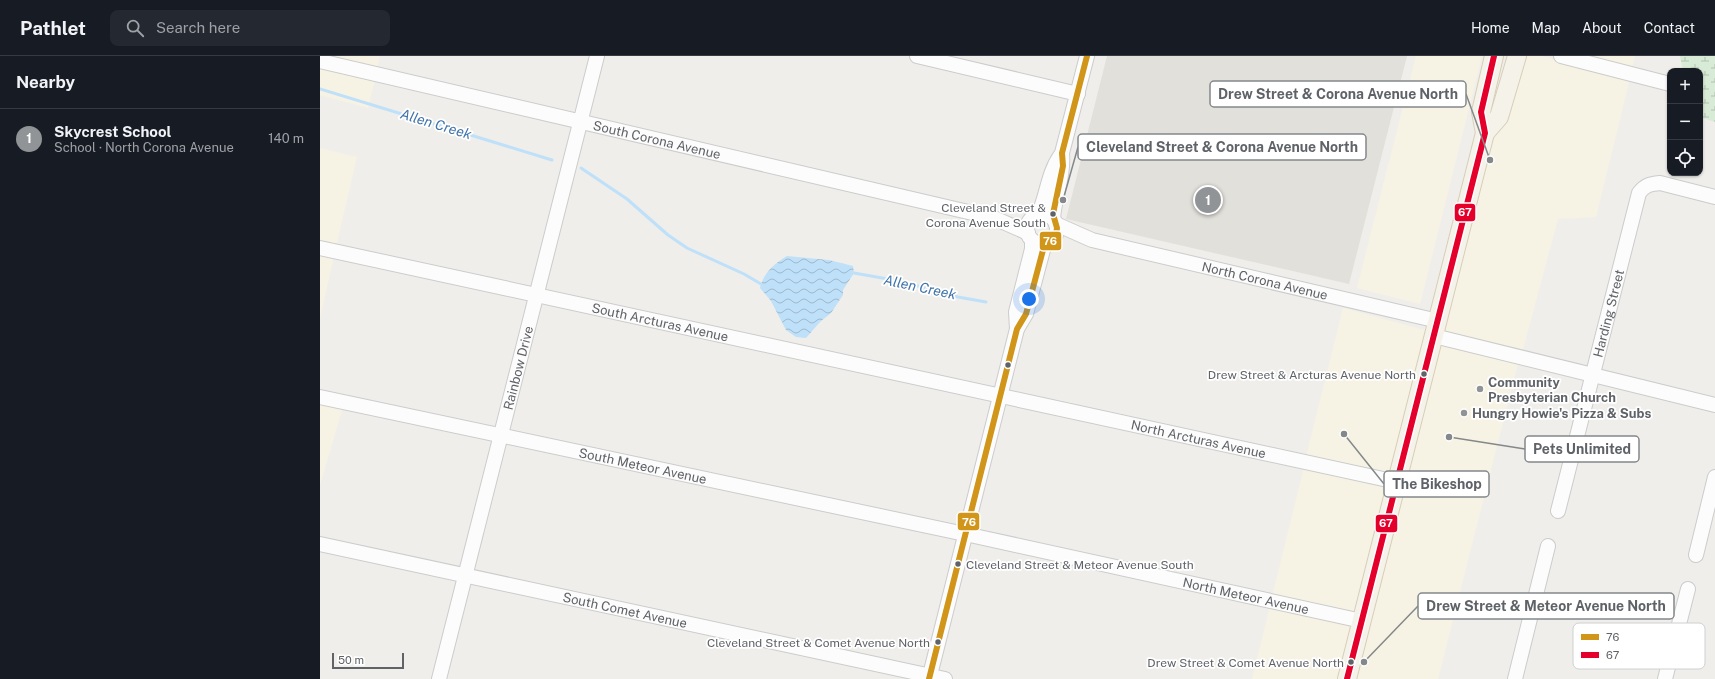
<!DOCTYPE html>
<meta charset="utf-8">
<style>
:root{--surface:#171b24;--page:#242831;--text:#f1f3f6;--muted:#9ea1a6;--line:#363941;--accent:#919496}
body{margin:0;font-family:"Public Sans",sans-serif;background:var(--page);color:var(--text)}
.controls{position:absolute;right:12px;top:12px;display:grid;overflow:hidden;border-radius:8px;box-shadow:0 1px 3px #0004}
.controls button{width:36px;height:36px;display:grid;place-items:center;padding:0;border:0;border-bottom:1px solid var(--line);background:var(--surface);color:var(--text);font:20px sans-serif}
.scale{position:absolute;left:12px;bottom:10px;width:72px;box-sizing:border-box;padding-left:4px;border:2px solid #5f6368;border-top:0;font-size:11px;line-height:14px;white-space:nowrap;color:#5f6368;-webkit-text-stroke:3px #fff;paint-order:stroke}
.you{position:absolute;left:709px;top:243px;width:14px;height:14px;margin:-10px;border:3px solid #fff;border-radius:50%;background:#1a73e8;box-shadow:0 0 0 6px #1a73e833}
.badge{display:grid;place-items:center;width:26px;height:26px;border-radius:50%;background:var(--accent);color:#fff;font-size:13px;font-weight:700}
.pin{position:absolute;translate:-50% -50%;border:2px solid #fff;box-shadow:0 1px 4px #0006}
.list{margin:0;padding:0;list-style:none}
h2{display:flex;justify-content:space-between;align-items:center;height:52px;margin:0;padding:0 16px;font-size:17px}
h2 small{font-size:13px;font-weight:400;color:var(--muted)}
.list li{display:grid;grid-template-columns:26px 1fr auto;gap:12px;align-items:center;box-sizing:border-box;height:60px;padding:0 16px;border-top:1px solid var(--line)}
.list b{display:block;font-size:15px;white-space:nowrap}
.list p{margin:0;font-size:13px;white-space:nowrap;color:var(--muted)}
.list em{font-size:13px;font-style:normal;color:var(--muted)}
.icon{flex:none;width:22px;height:22px;fill:none;stroke:currentColor;stroke-width:2;stroke-linecap:round;stroke-linejoin:round}
.map{position:relative;flex:none;width:1395px;height:623px;overflow:hidden}
header{display:flex;align-items:center;gap:24px;box-sizing:border-box;height:56px;padding:0 20px;background:var(--surface);border-bottom:1px solid var(--line)}
header strong{font-size:19px}
nav{display:flex;gap:22px;margin-inline-start:auto;font-size:14px}
.search{width:280px;height:36px;background:var(--page);display:flex;align-items:center;gap:10px;box-sizing:border-box;padding:0 14px;border-radius:8px;color:var(--muted);font-size:15px}
main{display:flex}
aside{flex:1;background:var(--surface)}
.map>svg:first-child{display:block}
</style>
<header>
<strong>Pathlet</strong>
<div class="search"><svg class="icon" aria-label="search" viewBox="0 0 24 24"><circle cx="10" cy="10" r="6"/><path d="M15 15l6 6"/></svg>Search here</div>
<nav><a>Home</a><a>Map</a><a>About</a><a>Contact</a></nav>
</header>
<main>
<aside>
<h2>Nearby<small></small></h2>
<ul class="list">
<li><span class="badge">1</span><div><b>Skycrest School</b><p>School · North Corona Avenue</p></div><em>140 m</em></li>
</ul>
</aside>
<div class="map">
<svg width="1395" height="623" viewBox="0 0 1395 623">
<defs>
<pattern id="wetland-marsh" width="20" height="14" patternUnits="userSpaceOnUse"><rect width="20" height="14" fill="#d8ebd6"/><path d="M1 5h8M5 5V1M11 12h8M15 12V8" fill="none" stroke="#b2c2b1"/></pattern>
<pattern id="water-waves" width="16" height="10" patternUnits="userSpaceOnUse"><rect width="16" height="10" fill="#bfe0f9"/><path d="M0 5q4-4 8 0t8 0" fill="none" stroke="#9eb9cd"/></pattern>
</defs>
<rect width="100%" height="100%" fill="#efeeea"/>
<!-- commercial -->
<g fill="#f7f3e4">
<path d="M0 0H60L57 13Z"/>
<path d="M1096 0H1162L1100 248 1037 232Z"/>
<path d="M1202 0H1221L1310 22 1276 161 1238 163 1202 297 1121 277 1170 82Z"/>
<path d="M1261 0H1315L1312 13Z"/>
<path d="M0 10 55 23 48 52 0 39Z"/>
<path d="M0 92 37 101 16 191 0 187Z"/>
<path d="M0 197 14 200 0 262Z"/>
<path d="M1023 252 1104 274 1106 267 1112 268 1073 420 986 401Z"/>
<path d="M1118 286 1198 307 1118 623H1033Z"/>
<path d="M0 346 23 351 0 429Z"/>
<path d="M984 411 1070 430 1038 559 952 541Z"/>
<path d="M950 550 1035 569 1021 623H932Z"/>
</g>
<!-- education -->
<path fill="#e2e0da" d="M787 0H1087L1029 228 746 163Z"/>
<!-- wetland -->
<path fill="url(#wetland-marsh)" d="M1360 0H1395V66L1383 62 1380 57V15H1363Z"/>
<!-- water -->
<path fill="url(#water-waves)" d="M467 200 509 204 533 210 534 217 523 234V239L511 257 500 266 486 282 476 281 466 274 451 245 440 232C444 216 454 208 467 200Z"/>
<g fill="none" stroke-linecap="round" stroke-linejoin="round">
<!-- stream -->
<g stroke="#bfe0f9" stroke-width="3">
<path d="M0 33 232 104"/>
<path d="M261 112 307 143 348 179 367 192 424 218 441 228"/>
<path d="M534 217 579 225 638 241 666 246"/>
</g>
<defs>
<g id="minor">
<path d="M597 0 758 38"/>
<path d="M1241 0 1350 28"/>
<path id="s1" d="M0 5 674 162 708 177"/>
<circle cx="722" cy="173" r="15"/>
<path d="M718 159C727 140 728 117 740 100"/>
<path d="M733 162C735 139 744 120 742 97L767 0"/>
<path id="s2" d="M736 168 772 184 1118 265"/>
<path id="s3" d="M0 192 1077 426"/>
<path d="M697 273 696 256 712 193V184"/>
<path d="M1114 280 1395 349"/>
<path id="s4" d="M0 341 659 481 1042 565"/>
<path id="s5" d="M1238 455 1319 137C1325 129 1330 128 1340 127L1395 141"/>
<path id="s6" d="M0 488 625 623"/>
<path d="M1376 499 1395 421"/>
<path id="s7" d="M119 623 277 0"/>
<path d="M609 623 697 273 706 258 723 194 726 187"/>
<path d="M1195 623 1228 490"/>
<path d="M1345 623 1368 533"/>
</g>
<g id="major">
<path d="M1165 77 1179 61 1197 0"/>
<path d="M1027 623 1165 77 1161 56 1174 0"/>
</g>
</defs>
<!-- minor casing -->
<use href="#minor" stroke="#cbcccc" stroke-width="16"/>
<!-- major casing -->
<use href="#major" stroke="#d7ceb8" stroke-width="20"/>
<!-- minor -->
<use href="#minor" stroke="#fdfcfc" stroke-width="14"/>
<!-- major -->
<use href="#major" stroke="#f4f2e9" stroke-width="18"/>
<defs>
<path id="bus-1" d="M609 623 697 273 706 258 723 194 736 178 737 172 733 158 743 110 742 97 767 0"/>
<path id="bus-2" d="M1027 623 1165 77 1161 56 1174 0"/>
</defs>
<!-- bus-1 casing -->
<use href="#bus-1" stroke="#fff" stroke-width="9"/>
<!-- bus-2 casing -->
<use href="#bus-2" stroke="#fff" stroke-width="9"/>
<!-- bus-1 -->
<use href="#bus-1" stroke="#d1951a" stroke-width="6"/>
<!-- bus-2 -->
<use href="#bus-2" stroke="#e4002b" stroke-width="6"/>
</g>
<!-- markers -->
<g fill="#5f6368" stroke="#fff" stroke-width="1.5">
<circle cx="733" cy="158" r="3.5"/>
<circle cx="688" cy="309" r="3.5"/>
<circle cx="1104" cy="318" r="3.5"/>
<circle cx="638" cy="508" r="3.5"/>
<circle cx="618" cy="586" r="3.5"/>
<circle cx="1031" cy="606" r="3.5"/>
</g>
<g fill="#919496" stroke="#fff" stroke-width="1.5">
<circle cx="1160" cy="333" r="4"/>
<circle cx="1144" cy="357" r="4"/>
</g>
<g text-anchor="middle" stroke-width="3.5" stroke-linejoin="round" paint-order="stroke">
<!-- bus labels -->
<g font-size="12" fill="#5f6368" stroke="#fff" text-anchor="end">
<text x="726" y="156">Cleveland Street &amp;<tspan x="726" dy="15">Corona Avenue South</tspan></text>
<text x="1096" y="323">Drew Street &amp; Arcturas Avenue North</text>
<text x="646" y="513" text-anchor="start">Cleveland Street &amp; Meteor Avenue South</text>
<text x="610" y="591">Cleveland Street &amp; Comet Avenue North</text>
<text x="1024" y="611">Drew Street &amp; Comet Avenue North</text>
</g>
<!-- street labels -->
<g font-size="13" fill="#5f6368" stroke="#fff">
<text dy="5" stroke="none"><textPath href="#s1" startOffset="346">South Corona Avenue</textPath></text>
<text dy="5" stroke="none"><textPath href="#s2" startOffset="217">North Corona Avenue</textPath></text>
<text dy="5" stroke="none"><textPath href="#s5" startOffset="204">Harding Street</textPath></text>
<text dy="5" stroke="none"><textPath href="#s3" startOffset="348">South Arcturas Avenue</textPath></text>
<text dy="5" stroke="none"><textPath href="#s7" startOffset="321">Rainbow Drive</textPath></text>
<text dy="5" stroke="none"><textPath href="#s3" startOffset="899">North Arcturas Avenue</textPath></text>
<text dy="5" stroke="none"><textPath href="#s4" startOffset="330">South Meteor Avenue</textPath></text>
<text dy="5" stroke="none"><textPath href="#s4" startOffset="947">North Meteor Avenue</textPath></text>
<text dy="5" stroke="none"><textPath href="#s6" startOffset="312">South Comet Avenue</textPath></text>
</g>
<!-- poi labels -->
<g font-size="13" font-weight="bold" fill="#5f6368" stroke="#fff" text-anchor="start">
<text x="1168" y="331">Community<tspan x="1168" dy="15">Presbyterian Church</tspan></text>
<text x="1152" y="362">Hungry Howie's Pizza &amp; Subs</text>
</g>
<!-- water labels -->
<g font-size="14" font-style="italic" fill="#4174aa" stroke="#fff">
<text transform="translate(116 68) rotate(17)" y="5">Allen Creek</text>
<text transform="translate(600 231) rotate(12)" y="5">Allen Creek</text>
</g>
</g>
<!-- legend -->
<rect x="1253" y="567" width="132" height="46" rx="6" fill="#fff" stroke="#cfd0d2" stroke-width="1"/>
<rect x="1261" y="578" width="18" height="6" fill="#d1951a"/>
<rect x="1261" y="596" width="18" height="6" fill="#e4002b"/>
<g font-size="11" fill="#5f6368">
<text x="1286" y="585">76</text>
<text x="1286" y="603">67</text>
</g>
<!-- callouts -->
<path fill="none" stroke="#84888a" stroke-width="1.5" d="M1170 104L1146 38M743 144L758 91M1129 381L1205 393M1024 378L1064 428M1044 606L1098 550"/>
<g fill="#84888a" stroke="#fff" stroke-width="1.5">
<circle cx="1170" cy="104" r="4"/>
<circle cx="743" cy="144" r="4"/>
<circle cx="1129" cy="381" r="4"/>
<circle cx="1024" cy="378" r="4"/>
<circle cx="1044" cy="606" r="4"/>
</g>
<g fill="#fff" stroke="#84888a" stroke-width="1.5">
<rect x="890" y="25" width="256" height="26" rx="4"/>
<rect x="758" y="78" width="288" height="26" rx="4"/>
<rect x="1205" y="380" width="114" height="26" rx="4"/>
<rect x="1064" y="415" width="105" height="26" rx="4"/>
<rect x="1098" y="537" width="256" height="26" rx="4"/>
</g>
<g font-size="14" text-anchor="middle" font-weight="bold" fill="#5f6368">
<text x="1018" y="43">Drew Street &amp; Corona Avenue North</text>
<text x="902" y="96">Cleveland Street &amp; Corona Avenue North</text>
<text x="1262" y="398">Pets Unlimited</text>
<text x="1117" y="433">The Bikeshop</text>
<text x="1226" y="555">Drew Street &amp; Meteor Avenue North</text>
</g>
<g stroke="#fff" stroke-width="1.5">
<rect x="1134" y="147" width="22" height="19" rx="4" fill="#e4002b"/>
<rect x="719" y="175" width="23" height="20" rx="4" fill="#d1951a"/>
<rect x="637" y="456" width="23" height="19" rx="4" fill="#d1951a"/>
<rect x="1055" y="458" width="23" height="19" rx="4" fill="#e4002b"/>
</g>
<g font-size="11" text-anchor="middle" font-weight="bold" fill="#fff">
<text x="1145" y="160">67</text>
<text x="730" y="189">76</text>
<text x="649" y="470">76</text>
<text x="1066" y="471">67</text>
</g>
</svg>
<div class="controls">
<button>+</button>
<button>−</button>
<button><svg class="icon" aria-label="locate" viewBox="0 0 24 24"><circle cx="12" cy="12" r="6"/><path d="M12 2v4M12 18v4M2 12h4M18 12h4"/></svg></button>
</div>
<div class="scale">50 m</div>
<div class="you"></div>
<div class="pin badge" style="left:888px;top:144px">1</div>
</div>
</main>
